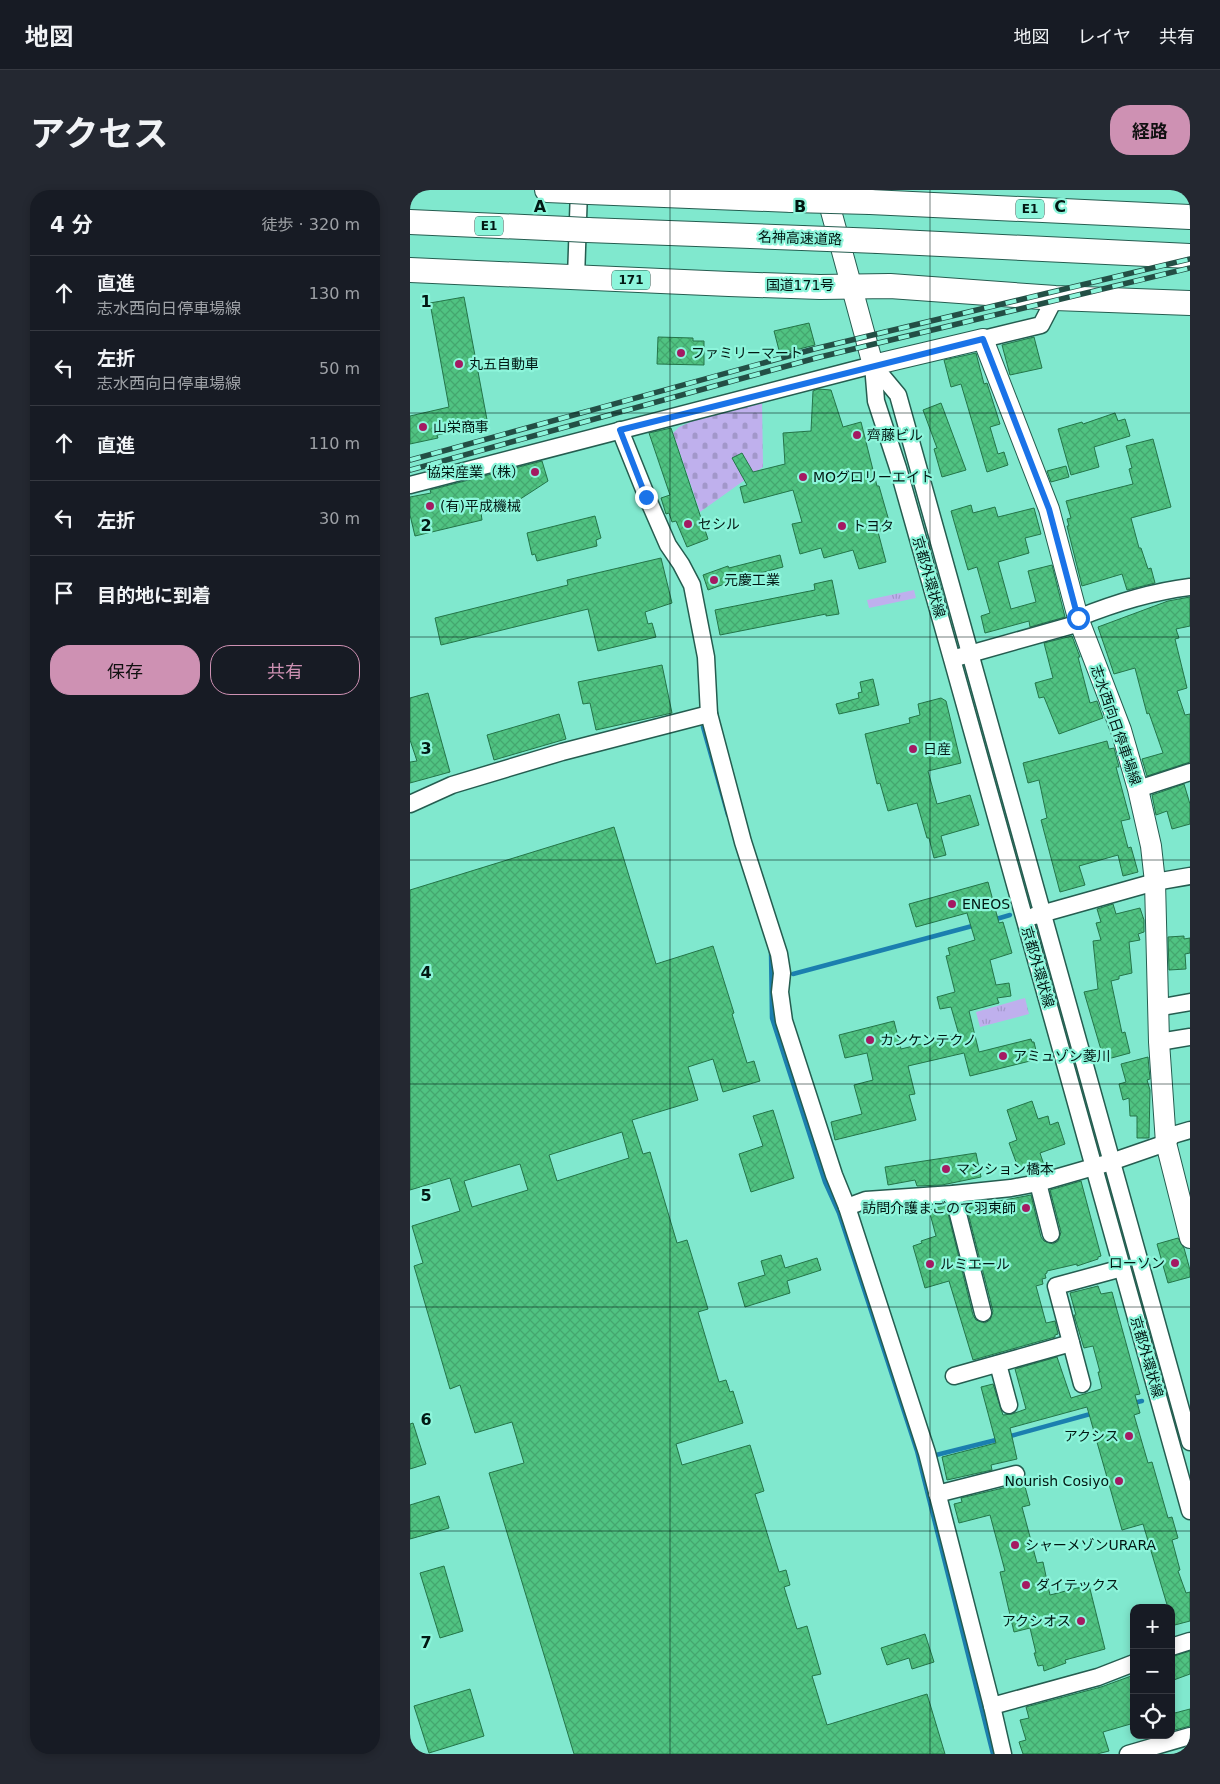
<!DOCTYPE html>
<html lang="ja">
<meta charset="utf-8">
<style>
:root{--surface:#171b24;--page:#242831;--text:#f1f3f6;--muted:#9ea1a6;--line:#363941;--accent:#ce91b3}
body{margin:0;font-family:"DejaVu Sans","Noto Sans JP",sans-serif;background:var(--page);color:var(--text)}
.controls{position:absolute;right:15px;bottom:15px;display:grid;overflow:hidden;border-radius:10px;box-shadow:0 2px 8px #0003}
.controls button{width:45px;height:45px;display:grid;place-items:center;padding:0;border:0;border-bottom:1px solid var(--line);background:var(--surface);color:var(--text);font:25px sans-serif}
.stop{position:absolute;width:15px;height:15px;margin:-11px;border:4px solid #1a73e8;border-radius:50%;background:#fff}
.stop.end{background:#1a73e8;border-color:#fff;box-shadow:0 1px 5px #0008}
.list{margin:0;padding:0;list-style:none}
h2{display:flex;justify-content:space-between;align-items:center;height:65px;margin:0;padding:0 20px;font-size:21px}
h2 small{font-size:16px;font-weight:400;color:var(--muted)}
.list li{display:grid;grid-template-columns:32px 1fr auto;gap:15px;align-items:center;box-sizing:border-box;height:75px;padding:0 20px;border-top:1px solid var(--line)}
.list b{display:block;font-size:19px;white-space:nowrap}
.list p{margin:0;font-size:16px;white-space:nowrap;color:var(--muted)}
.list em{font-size:16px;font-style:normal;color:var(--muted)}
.actions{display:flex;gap:10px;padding:15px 20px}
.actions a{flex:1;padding:11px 0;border:1px solid var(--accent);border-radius:20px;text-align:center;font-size:18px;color:var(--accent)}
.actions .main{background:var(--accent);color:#111}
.icon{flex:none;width:28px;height:28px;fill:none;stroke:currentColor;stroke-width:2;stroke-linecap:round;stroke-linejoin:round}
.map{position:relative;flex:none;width:780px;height:1564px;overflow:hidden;border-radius:20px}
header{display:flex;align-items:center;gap:30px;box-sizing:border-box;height:70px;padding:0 25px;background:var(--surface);border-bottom:1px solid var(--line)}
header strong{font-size:24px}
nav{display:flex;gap:28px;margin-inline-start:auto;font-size:18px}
.intro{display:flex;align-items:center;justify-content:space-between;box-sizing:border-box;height:120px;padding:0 30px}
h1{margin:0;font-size:35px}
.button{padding:12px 22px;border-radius:20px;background:var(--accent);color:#111;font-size:18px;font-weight:700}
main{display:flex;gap:30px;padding:0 30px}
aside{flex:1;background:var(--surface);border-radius:20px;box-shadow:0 2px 8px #0003}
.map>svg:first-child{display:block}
</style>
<header>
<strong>地図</strong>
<nav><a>地図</a><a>レイヤ</a><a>共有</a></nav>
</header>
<div class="intro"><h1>アクセス</h1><a class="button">経路</a></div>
<main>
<aside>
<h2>4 分<small>徒歩 · 320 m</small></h2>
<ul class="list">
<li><svg class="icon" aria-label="ahead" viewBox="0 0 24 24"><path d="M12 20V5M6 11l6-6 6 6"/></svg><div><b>直進</b><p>志水西向日停車場線</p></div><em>130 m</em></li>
<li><svg class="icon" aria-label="left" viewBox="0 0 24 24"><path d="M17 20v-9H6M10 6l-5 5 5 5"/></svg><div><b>左折</b><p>志水西向日停車場線</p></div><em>50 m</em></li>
<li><svg class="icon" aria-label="ahead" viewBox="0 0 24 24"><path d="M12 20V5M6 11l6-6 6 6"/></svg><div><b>直進</b></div><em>110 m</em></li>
<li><svg class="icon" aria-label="left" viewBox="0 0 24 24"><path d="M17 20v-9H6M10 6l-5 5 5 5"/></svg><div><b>左折</b></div><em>30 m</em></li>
<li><svg class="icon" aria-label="arrive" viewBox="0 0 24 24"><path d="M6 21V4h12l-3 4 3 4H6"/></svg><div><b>目的地に到着</b></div></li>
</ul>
<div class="actions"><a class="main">保存</a><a>共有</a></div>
</aside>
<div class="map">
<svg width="780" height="1564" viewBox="0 0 780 1564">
<defs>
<pattern id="grass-tufts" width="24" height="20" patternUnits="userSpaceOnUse" patternTransform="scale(1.25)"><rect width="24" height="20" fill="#bfb0ed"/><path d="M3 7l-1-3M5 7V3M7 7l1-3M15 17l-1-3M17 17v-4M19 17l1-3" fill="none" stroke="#a297ca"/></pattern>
<pattern id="cemetery-stones" width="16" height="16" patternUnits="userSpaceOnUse" patternTransform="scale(1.25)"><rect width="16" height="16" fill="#bfb0ed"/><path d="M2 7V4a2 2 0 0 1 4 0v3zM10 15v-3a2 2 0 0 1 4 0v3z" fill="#a297ca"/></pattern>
<pattern id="building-cross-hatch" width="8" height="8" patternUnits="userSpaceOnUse" patternTransform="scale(1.25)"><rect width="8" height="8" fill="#50c382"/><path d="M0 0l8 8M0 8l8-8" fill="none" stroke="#44a76f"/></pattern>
</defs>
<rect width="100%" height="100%" fill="#80e8ce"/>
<!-- grass -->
<g fill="url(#grass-tufts)">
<path d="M504 400 506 408 459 418 457 410Z"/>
<path d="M615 808 619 824 570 837 566 822Z"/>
</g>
<!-- cemetery -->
<path fill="url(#cemetery-stones)" d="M352 210 353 277 290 322 263 243 269 237 285 230 286 227Z"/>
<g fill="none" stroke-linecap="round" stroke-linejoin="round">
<!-- stream -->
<g stroke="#1b7faf" stroke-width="4.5">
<path d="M293 537 318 625"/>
<path d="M583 730 600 725"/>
<path d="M361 761 362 828 415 992 429 1023 507 1261 583 1564"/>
<path d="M383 784 566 735"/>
<path d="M723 1213 732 1211"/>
<path d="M597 1247 684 1223"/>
<path d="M522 1266 590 1249"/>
</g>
</g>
<!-- building -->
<g fill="url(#building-cross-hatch)" stroke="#247549" fill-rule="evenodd">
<path d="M54 107 78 235 27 245 28 248 0 254V226L39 217 20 113Z"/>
<path d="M399 133 405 155 370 164 364 141Z"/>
<path d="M248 147 283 148V151H294V175L247 174Z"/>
<path d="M624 147 632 178 600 185 592 155Z"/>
<path d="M566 163 574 194 577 193 590 234 580 237 588 264 594 262 598 275 577 282 551 194 541 197 534 170Z"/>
<path d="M408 199 421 200 433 237 451 232 467 296H469L481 338 468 342 476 372 449 379 443 360 414 368 411 358 390 364 382 334 392 332 383 300 334 313 330 297 337 295 322 268 332 263 343 282 375 274 373 243 401 241 403 201Z"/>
<path d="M531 213 556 280 532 287 524 259 527 258 513 220Z"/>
<path d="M705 223 708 231 715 229 720 246 684 257 689 277 661 285 648 239 672 232 673 234Z"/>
<path d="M261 238 298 349 277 357 266 331 262 332 259 323 256 324 251 308 260 305 239 243Z"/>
<path d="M743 249 761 317 721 328 729 358H731L738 379 741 378 745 393 717 400 712 384 672 396 657 336H659L657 329 661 328 656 311 723 294 719 279 722 278 716 256Z"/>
<path d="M132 271 138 291 98 317 71 323 72 330 5 346 0 325V307L21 303 20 300Z"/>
<path d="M656 276 659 287 641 292 637 281Z"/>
<path d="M561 315 563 323 585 317 588 327 624 318 631 344 615 348 619 363 588 372 601 419 626 412 618 381 642 375 655 427 620 437 619 431 575 443 571 426 580 423 567 377 558 380 541 321Z"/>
<path d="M185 326 191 348 186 350 187 356 127 371 125 364 122 365 117 343Z"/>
<path d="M370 365 373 377 331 388 298 400 293 385 318 376 319 378Z"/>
<path d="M251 368 262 413 235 422 238 434 242 433 246 447 188 461 178 419 31 455 25 428 158 395 157 390Z"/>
<path d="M422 390 429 424 416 426V424L310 445 305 420 405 400 404 394Z"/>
<path d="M780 407V436L766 439 769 448 765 449 777 498 767 501 775 525 780 524V572L737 586 732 569 753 563 739 523 737 524 725 478 704 484 688 437 758 411Z"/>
<path d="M662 446 670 467H668L680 513 687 511 693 528 649 544 634 507 629 508 625 493 643 488 634 453Z"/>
<path d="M252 475 262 523 186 540 180 513 173 514 168 492Z"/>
<path d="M463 489 469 515 429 524 426 514 449 508 448 503 452 502 450 492Z"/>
<path d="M18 503 40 582 0 593V572L7 571 0 550V508Z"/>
<path d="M531 508 536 511 551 573 518 581 527 614 560 605 569 635 531 646 536 665 524 668 519 648H517L507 613 478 621 470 593 467 594 455 544 500 533 499 528 510 525 508 514Z"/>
<path d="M149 524 156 549 84 570 77 545Z"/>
<path d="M697 551 699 559 704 558 709 577H706L720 629 711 631 718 658 721 657 728 682 713 686 708 665 669 676 675 695 650 702 631 630 637 628 629 590 618 593 613 573Z"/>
<path d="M774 594 780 614V634L762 639 757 621 746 625 742 605Z"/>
<path d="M204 637 246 774 303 756 324 823 322 824 337 873 344 871 350 891 313 902 303 869 278 877 288 910 222 930 233 964 240 962 267 1053 277 1050 298 1119 288 1122 309 1192 316 1190 320 1202 323 1201 333 1233 266 1254 272 1275 340 1255 354 1301 345 1304 369 1382 376 1380 380 1395 374 1397 387 1439 397 1436 411 1484 402 1486 417 1535 517 1504 535 1564H164L79 1283 114 1273 102 1232 65 1243 50 1195 40 1199 4 1076 13 1073 2 1036 50 1021 40 988 0 1000V700ZM212 942 219 968 147 991 139 965ZM110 974 118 1000 62 1017 54 991Z"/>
<path d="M578 692 589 733 593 732 602 763 580 770 586 795 599 793 601 806 587 808 589 813 559 821 569 862 621 849 622 852H624L628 869 560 886 554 863 498 876 505 904 499 905 506 930 425 950 421 932 452 924 444 895 463 890 457 863 435 868 429 845 484 831 491 859 549 845 541 817 530 819 527 807 545 802 536 766 540 765 538 758 565 750 557 723 506 737 499 714Z"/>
<path d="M703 714 706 724 730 718 734 730V742L728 744 730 750 719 752 722 783 709 786V789L701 791 712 843 715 842 720 863 694 870 674 802 688 799 683 751 691 750 686 733 691 732 687 719Z"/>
<path d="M774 746V749L780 748V763L775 764 776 779 759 780 758 747Z"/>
<path d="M738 867 740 889 737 890 740 900 739 948H727V926H720L719 908 713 910 709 894 716 892 711 874Z"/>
<path d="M622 911 628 929 638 926 640 935 648 932 655 954 630 963 634 975 609 980 599 953 607 950 597 920Z"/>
<path d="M363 920 384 988 341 1002 329 964 353 956 343 926Z"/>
<path d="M566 963 571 987 532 995 507 996 505 990 478 995 475 977Z"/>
<path d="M671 991 691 1066 688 1067V1069L667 1076V1074L637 1081V1083L635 1084 636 1088 632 1089 633 1094 626 1096 636 1133 645 1131 648 1144 645 1145V1147L563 1170 539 1091 515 1098 503 1056 512 1053 511 1051 526 1046 519 1020 536 1015 563 1125 566 1130 575 1133 580 1130 583 1121 556 1015 571 1011 573 1014 621 1005 631 1047 634 1051 643 1054 648 1051 651 1042 640 1000Z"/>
<path d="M768 1048 774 1058 780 1080V1087L758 1093 747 1054Z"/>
<path d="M371 1065 375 1078 407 1068 411 1080 377 1091 380 1103 335 1117 328 1093 355 1085 351 1071Z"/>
<path d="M688 1096 691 1104 702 1102 730 1204 725 1205 730 1223 724 1225 738 1273 742 1272 758 1328 762 1327 768 1348 762 1350 770 1380 768 1381 776 1403 780 1402V1431L761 1436V1418H758L733 1334 712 1340 677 1217 600 1238 607 1269 581 1275 582 1280 537 1290 532 1267 586 1253 571 1197 583 1194 593 1225 602 1224 616 1219 605 1179 647 1167 661 1208 691 1199 692 1198 688 1182H690L683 1156 674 1158 664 1125H666L660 1103Z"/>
<path d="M3 1233 16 1274 0 1279V1234Z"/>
<path d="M614 1293 620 1315 612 1317 627 1373 633 1372 640 1405 679 1395 695 1459 655 1470 656 1473 634 1481 633 1475 628 1476 624 1463H626L620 1438 604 1442 590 1382 595 1381 580 1325 549 1333 544 1314 552 1312 551 1308Z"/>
<path d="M29 1306 39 1338 0 1349V1315Z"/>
<path d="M34 1376 53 1441 30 1448 10 1383Z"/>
<path d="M515 1444 524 1472 502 1479 499 1468 477 1475 471 1458Z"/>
<path d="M780 1461V1484L761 1491V1467Z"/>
<path d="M724 1485V1533L693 1542 699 1561 687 1564H613L609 1552 616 1550 610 1530 619 1528 616 1517 691 1497Z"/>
<path d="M60 1499 74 1546 19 1563 4 1516Z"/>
<path d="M780 1519V1536L761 1541V1524Z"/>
</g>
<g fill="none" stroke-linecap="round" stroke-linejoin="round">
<defs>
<g id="minor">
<path d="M166 88 169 0"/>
<path d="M573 149 631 135 645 108"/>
<path d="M463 175 466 211 488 278 542 469 780 1321"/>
<path d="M463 175 488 205 780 1252"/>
<path d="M210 240 237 307 258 355 271 374 282 395 296 467 299 524 333 652 369 764 372 783 370 802 374 831 424 985 437 1017 517 1263 582 1516 688 1487 724 1473"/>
<path d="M0 295 463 175"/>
<path d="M668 428C705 413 740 402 780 397"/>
<path d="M549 467 670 433"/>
<path d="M728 599 780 582"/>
<path d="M0 614 42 595 152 562 299 524"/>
<path d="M624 726 745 692 780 686"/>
<path d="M749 816H758L780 812"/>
<path d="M749 852 780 847"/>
<path d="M628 993 641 1044"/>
<path d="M543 1004 573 1123"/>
<path d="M437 1017 456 1010 543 1004 601 998 628 993 701 972 756 953 763 945 780 940"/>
<path d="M588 1174 599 1215"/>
<path d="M544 1186 661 1153"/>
<path d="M672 1194 646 1096 712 1078"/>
<path d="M527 1304 606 1284"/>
<path d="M761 1457 780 1451"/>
<path d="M582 1516 593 1564"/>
<path d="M718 1564 780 1546"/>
</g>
<path id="major" d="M418 0 421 21 463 175 573 149 639 319 668 428 711 540 728 599 741 656 745 692 749 852 756 953 780 1048"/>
<g id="highway">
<path d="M137 0 160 1"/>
<path d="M179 2 382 10"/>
<path d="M460 12 780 27"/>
<path d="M0 32 158 39"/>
<path d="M177 40 392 48"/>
<path d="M468 51 780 66"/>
<path d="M0 80 319 94 410 97 480 96 645 108 780 113"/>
</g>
</defs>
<!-- minor casing -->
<use href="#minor" stroke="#255d50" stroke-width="19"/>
<!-- major casing -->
<use href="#major" stroke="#255d50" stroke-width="22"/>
<!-- highway casing -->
<use href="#highway" stroke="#255d50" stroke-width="26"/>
<!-- minor -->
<use href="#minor" stroke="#fff" stroke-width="16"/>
<!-- major -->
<use href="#major" stroke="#fff" stroke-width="20"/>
<!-- highway -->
<use href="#highway" stroke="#fff" stroke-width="24"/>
<defs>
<g id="rail">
<path d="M0 270 404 159 780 69"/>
<path d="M0 280 406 168 780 78"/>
</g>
</defs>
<!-- rail casing -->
<use href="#rail" stroke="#234f45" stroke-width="5.5"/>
<!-- rail -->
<use href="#rail" stroke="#8df5db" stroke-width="4" stroke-dasharray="11" stroke-linecap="butt"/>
<defs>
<g id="highway-bridge">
<path d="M160 1 179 2"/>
<path d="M382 10 460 12"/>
<path d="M158 39 177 40"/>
<path d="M392 48 468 51"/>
</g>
</defs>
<!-- highway-bridge casing -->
<use href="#highway-bridge" stroke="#255d50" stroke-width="26" stroke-linecap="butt"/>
<!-- highway-bridge -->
<use href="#highway-bridge" stroke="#fff" stroke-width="24"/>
</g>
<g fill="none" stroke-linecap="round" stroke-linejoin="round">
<!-- route -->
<path stroke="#1a73e8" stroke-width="6" d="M236 307 210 240 573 149 639 319 668 428"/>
</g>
<!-- grid -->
<path fill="none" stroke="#021813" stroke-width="1" stroke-opacity="0.55" d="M260 0V1564M520 0V1564M0 223H780M0 447H780M0 670H780M0 894H780M0 1117H780M0 1341H780"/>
<!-- markers -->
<g fill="#a41a62" stroke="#8df5db" stroke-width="2">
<circle cx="271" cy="163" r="5"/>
<circle cx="49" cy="174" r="5"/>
<circle cx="13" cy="237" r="5"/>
<circle cx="447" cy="245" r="5"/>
<circle cx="125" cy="282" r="5"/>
<circle cx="393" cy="287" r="5"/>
<circle cx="20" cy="316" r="5"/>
<circle cx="278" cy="334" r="5"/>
<circle cx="432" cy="336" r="5"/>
<circle cx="304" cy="390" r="5"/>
<circle cx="503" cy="559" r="5"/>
<circle cx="542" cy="714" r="5"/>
<circle cx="460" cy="850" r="5"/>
<circle cx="593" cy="866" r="5"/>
<circle cx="536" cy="979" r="5"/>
<circle cx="616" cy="1018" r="5"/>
<circle cx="765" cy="1073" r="5"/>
<circle cx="520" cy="1074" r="5"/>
<circle cx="719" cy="1246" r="5"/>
<circle cx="709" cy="1291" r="5"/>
<circle cx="605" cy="1355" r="5"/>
<circle cx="616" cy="1395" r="5"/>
<circle cx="671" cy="1431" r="5"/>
</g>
<g text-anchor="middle" stroke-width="4.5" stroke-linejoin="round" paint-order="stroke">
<!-- shield labels -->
<g fill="#8df5db" stroke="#2c5a4f" stroke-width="1">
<rect x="606" y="9.5" width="28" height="19" rx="4"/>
<rect x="65" y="26.5" width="28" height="19" rx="4"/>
<rect x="202" y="80.5" width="38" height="19" rx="4"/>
</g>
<g font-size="12" font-weight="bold" fill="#021813">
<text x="620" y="23">E1</text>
<text x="79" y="40">E1</text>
<text x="221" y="94">171</text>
</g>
<!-- street labels -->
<g font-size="14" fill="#021813" stroke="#8df5db">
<text transform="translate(390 48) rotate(2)" y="5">名神高速道路</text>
<text x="390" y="100">国道171号</text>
<text transform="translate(519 387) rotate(74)" y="5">京都外環状線</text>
<text transform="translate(706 535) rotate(71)" y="5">志水西向日停車場線</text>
<text transform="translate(628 777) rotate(74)" y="5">京都外環状線</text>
<text transform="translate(737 1167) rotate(74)" y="5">京都外環状線</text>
</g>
<!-- poi labels -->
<g font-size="14" fill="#021813" stroke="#8df5db" text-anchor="start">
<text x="281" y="168">ファミリーマート</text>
<text x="59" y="179">丸五自動車</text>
<text x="23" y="242">山栄商事</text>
<text x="457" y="250">齊藤ビル</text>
<text x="115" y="287" text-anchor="end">協栄産業（株）</text>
<text x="403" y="292">MOグロリーエイト</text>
<text x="30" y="321">(有)平成機械</text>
<text x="288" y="339">セシル</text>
<text x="442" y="341">トヨタ</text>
<text x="314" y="395">元慶工業</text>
<text x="513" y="564">日産</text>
<text x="552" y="719">ENEOS</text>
<text x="470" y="855">カンケンテクノ</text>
<text x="603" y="871">アミュゾン菱川</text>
<text x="546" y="984">マンション橋本</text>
<text x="606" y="1023" text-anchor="end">訪問介護まごのて羽束師</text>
<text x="755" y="1078" text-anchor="end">ローソン</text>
<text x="530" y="1079">ルミエール</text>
<text x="709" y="1251" text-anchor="end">アクシス</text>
<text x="699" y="1296" text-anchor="end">Nourish Cosiyo</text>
<text x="615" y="1360">シャーメゾンURARA</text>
<text x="626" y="1400">ダイテックス</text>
<text x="661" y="1436" text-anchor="end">アクシオス</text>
</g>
</g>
<g font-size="16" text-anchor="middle" font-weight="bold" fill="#021813" stroke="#8df5db" stroke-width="4.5" stroke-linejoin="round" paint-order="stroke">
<text x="130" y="22">A</text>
<text x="390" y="22">B</text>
<text x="650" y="22">C</text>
<text x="16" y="117">1</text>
<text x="16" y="341">2</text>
<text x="16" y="564">3</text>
<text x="16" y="788">4</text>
<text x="16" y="1011">5</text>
<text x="16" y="1235">6</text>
<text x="16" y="1458">7</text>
</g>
</svg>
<div class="controls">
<button>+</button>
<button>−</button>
<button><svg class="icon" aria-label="locate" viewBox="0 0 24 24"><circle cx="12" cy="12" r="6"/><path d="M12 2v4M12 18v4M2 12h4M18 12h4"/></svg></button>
</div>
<div class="stop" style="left:668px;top:428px"></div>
<div class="stop end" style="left:236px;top:307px"></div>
</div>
</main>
